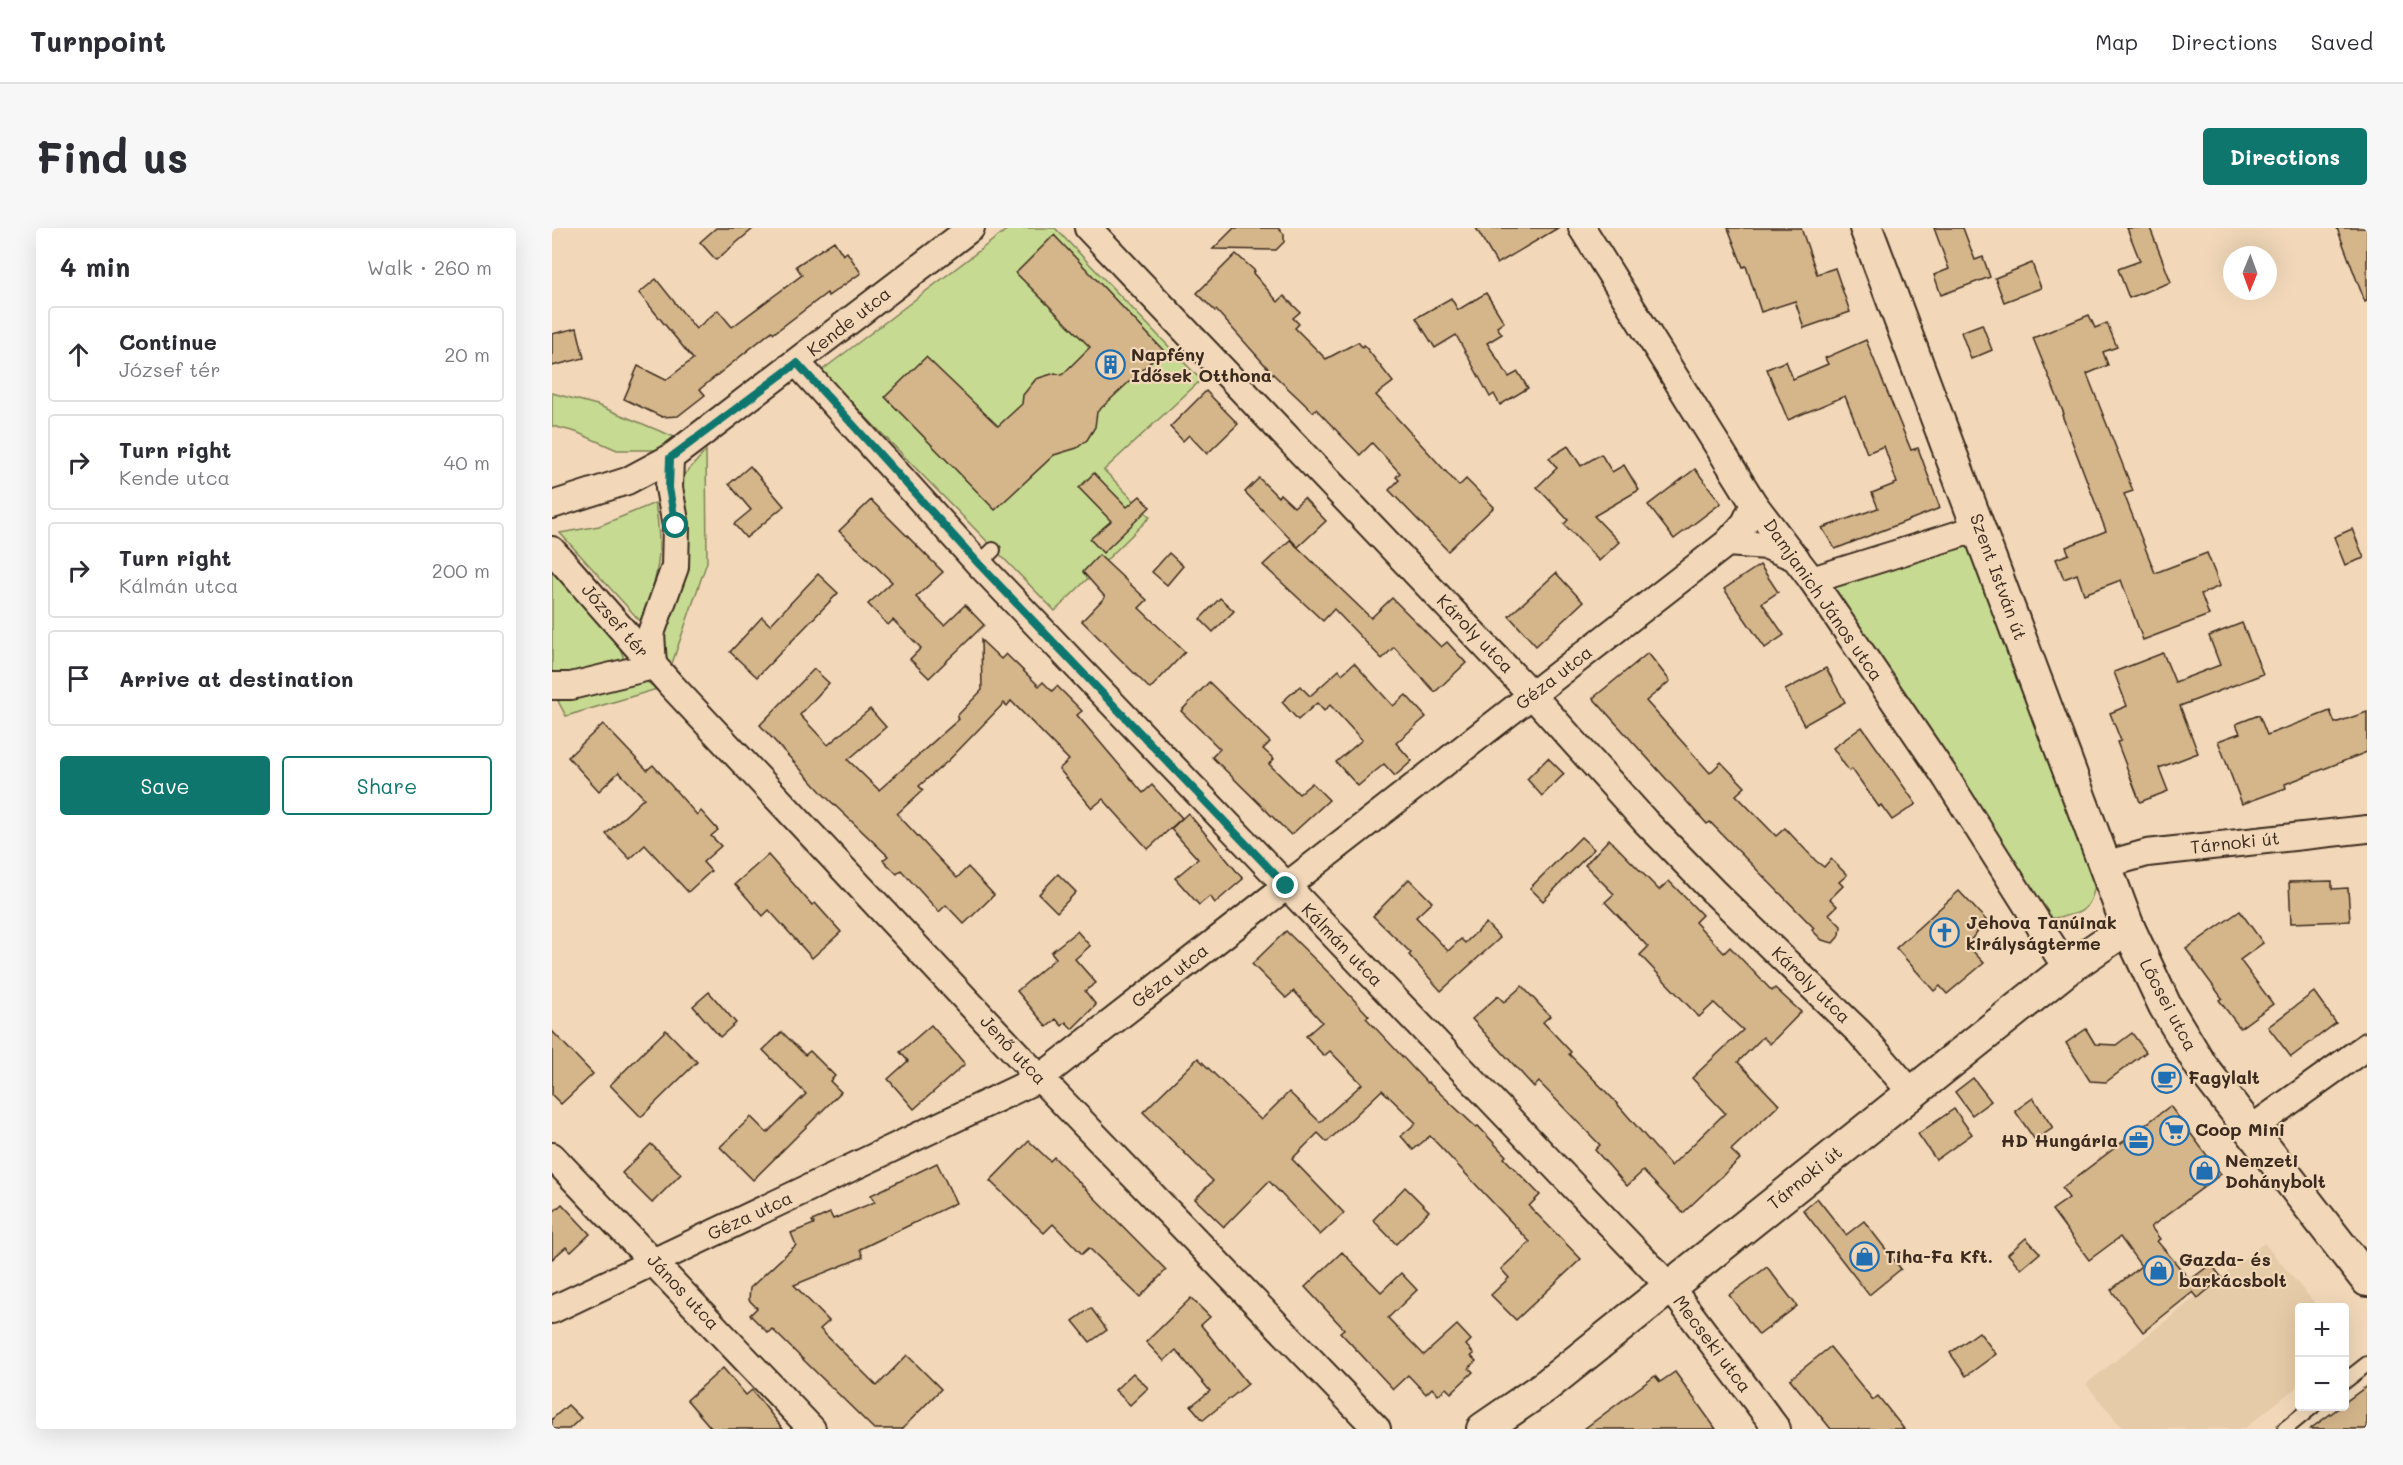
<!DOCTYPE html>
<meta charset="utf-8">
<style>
:root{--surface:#fff;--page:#f7f7f7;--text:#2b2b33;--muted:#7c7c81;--line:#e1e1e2;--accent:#0f766e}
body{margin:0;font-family:Mali,sans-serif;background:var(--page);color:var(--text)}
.controls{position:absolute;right:18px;bottom:18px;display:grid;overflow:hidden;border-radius:6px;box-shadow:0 6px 24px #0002}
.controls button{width:54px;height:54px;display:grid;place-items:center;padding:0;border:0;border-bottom:2px solid var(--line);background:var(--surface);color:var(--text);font:30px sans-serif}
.compass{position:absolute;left:1671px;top:18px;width:54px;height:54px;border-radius:50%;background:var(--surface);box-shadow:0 6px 24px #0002;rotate:181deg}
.stop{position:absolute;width:18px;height:18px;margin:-14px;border:4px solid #0f766e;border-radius:50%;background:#fff}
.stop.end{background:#0f766e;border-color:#fff;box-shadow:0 2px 6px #0008}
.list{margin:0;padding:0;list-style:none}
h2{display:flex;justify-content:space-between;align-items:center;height:78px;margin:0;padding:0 24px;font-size:26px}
h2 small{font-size:20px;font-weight:400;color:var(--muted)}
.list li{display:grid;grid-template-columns:39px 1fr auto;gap:18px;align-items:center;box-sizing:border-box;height:96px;margin:0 12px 12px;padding:0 12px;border:2px solid var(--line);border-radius:6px}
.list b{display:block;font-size:22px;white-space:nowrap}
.list p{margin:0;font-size:20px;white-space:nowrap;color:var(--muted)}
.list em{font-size:20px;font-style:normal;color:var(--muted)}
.actions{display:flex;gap:12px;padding:18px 24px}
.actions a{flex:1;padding:14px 0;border:2px solid var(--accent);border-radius:6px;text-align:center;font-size:21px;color:var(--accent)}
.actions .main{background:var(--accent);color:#fff}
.icon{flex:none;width:33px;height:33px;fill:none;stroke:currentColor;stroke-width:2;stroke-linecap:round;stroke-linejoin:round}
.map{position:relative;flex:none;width:1815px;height:1201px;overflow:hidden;border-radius:6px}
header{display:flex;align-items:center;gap:36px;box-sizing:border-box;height:84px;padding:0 30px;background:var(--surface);border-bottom:2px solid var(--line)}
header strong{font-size:28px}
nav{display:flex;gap:33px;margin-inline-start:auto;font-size:21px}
.intro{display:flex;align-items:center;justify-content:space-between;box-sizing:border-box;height:144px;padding:0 36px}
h1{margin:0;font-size:42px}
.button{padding:15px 27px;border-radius:6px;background:var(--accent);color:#fff;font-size:21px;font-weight:700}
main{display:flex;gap:36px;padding:0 36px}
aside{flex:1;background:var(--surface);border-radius:6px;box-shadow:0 6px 24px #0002}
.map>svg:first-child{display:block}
</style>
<header>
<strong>Turnpoint</strong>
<nav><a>Map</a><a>Directions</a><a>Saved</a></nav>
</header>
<div class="intro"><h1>Find us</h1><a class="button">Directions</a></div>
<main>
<aside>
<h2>4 min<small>Walk · 260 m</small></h2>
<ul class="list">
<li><svg class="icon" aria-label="ahead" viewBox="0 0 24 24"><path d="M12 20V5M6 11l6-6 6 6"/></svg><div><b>Continue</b><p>József tér</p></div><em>20 m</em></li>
<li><svg class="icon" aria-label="right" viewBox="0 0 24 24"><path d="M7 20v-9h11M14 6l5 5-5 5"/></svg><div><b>Turn right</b><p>Kende utca</p></div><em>40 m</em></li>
<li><svg class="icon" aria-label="right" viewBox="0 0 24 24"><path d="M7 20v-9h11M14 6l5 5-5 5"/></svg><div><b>Turn right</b><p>Kálmán utca</p></div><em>200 m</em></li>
<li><svg class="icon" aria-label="arrive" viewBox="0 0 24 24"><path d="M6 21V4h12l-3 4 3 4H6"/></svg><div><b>Arrive at destination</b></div></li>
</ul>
<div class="actions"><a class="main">Save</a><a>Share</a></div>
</aside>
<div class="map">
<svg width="1815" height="1201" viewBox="0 0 1815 1201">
<rect width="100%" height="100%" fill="#f2d8b9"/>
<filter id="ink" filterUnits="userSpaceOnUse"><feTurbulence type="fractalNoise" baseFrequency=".0167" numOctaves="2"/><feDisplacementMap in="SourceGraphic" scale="12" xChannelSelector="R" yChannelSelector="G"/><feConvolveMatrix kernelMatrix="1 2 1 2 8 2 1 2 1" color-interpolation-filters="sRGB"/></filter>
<g filter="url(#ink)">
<!-- built -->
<path fill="#e6cba8" d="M1712 1015 1766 1079 1748 1080 1747 1157 1692 1201H1571L1534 1156Z"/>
<!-- green -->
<g fill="#c6db91" stroke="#808258" stroke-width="1.5">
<path d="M457 0H503L649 152 552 242 598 289 503 383 269 143Z"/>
<path d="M0 165 45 177 132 213 109 222H65L24 204 0 198Z"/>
<path d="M154 223 155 334 115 450 110 399 135 346 129 250Z"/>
<path d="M103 275C111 321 108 350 88 393L8 305 47 298Z"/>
<path d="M1417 315 1543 655C1540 684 1526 687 1500 690L1475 667 1282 372 1283 360 1289 351Z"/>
<path d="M0 344 66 416 71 428V436L0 451Z"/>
<path d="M92 452 105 461 14 488 6 473 76 453Z"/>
</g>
<!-- building -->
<g fill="#d5b68b" stroke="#3b2a1e" stroke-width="1.5">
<path d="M164 0H202L164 32 148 14Z"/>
<path d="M682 0H726L732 6V14L724 22 661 21Z"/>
<path d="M924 0H1006L945 36Z"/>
<path d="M1176 0H1249L1265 46 1283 40 1298 84 1252 100 1243 73 1209 84 1194 38 1191 39Z"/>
<path d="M1382 0H1411L1423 32 1431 29 1438 49 1389 67 1382 47 1397 41Z"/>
<path d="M1575 0H1598L1619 54 1577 70 1566 41 1588 33Z"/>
<path d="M1785 0H1815V73L1813 74Z"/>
<path d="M502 7 611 122 545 184 543 199 535 212 525 220 502 227 443 282 333 169 374 129 446 198 470 176 471 167 484 151 503 145 510 147 538 119 464 45Z"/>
<path d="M282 13 291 27 295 24 309 45 276 68 275 65 222 105 220 103 148 161 153 167 126 188 110 189 72 171 86 138 114 152 141 131 87 65 104 51 144 101 166 82 180 99 250 47 244 38Z"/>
<path d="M684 26 703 43 701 45 726 74 732 68 748 84 741 90 747 96 743 100 774 131 806 114 810 119 812 117 841 154 824 167 907 258 914 251 942 279 896 323 837 262 847 252 844 249 848 245 820 215 808 227 764 181 761 184 722 147 664 82 663 83 645 65Z"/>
<path d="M1480 35 1489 60 1452 74 1443 50Z"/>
<path d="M934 65 952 94 945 99 950 106 935 115 957 149 966 144 976 160 948 177 942 166 938 169 904 107 883 120 864 90 899 70 906 82Z"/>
<path d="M1537 87 1543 100 1555 95 1565 119 1551 124 1556 137 1535 146 1581 263 1572 266 1603 345 1655 325 1668 358 1649 366 1657 387 1591 412 1569 352 1532 366 1525 346 1512 351 1504 331 1517 326 1514 319 1554 303 1510 187 1512 186 1481 110Z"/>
<path d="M1430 96 1440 122 1419 131 1409 104Z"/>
<path d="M25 100 32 130 0 138V106Z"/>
<path d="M1314 112 1359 222 1366 220 1388 280 1283 321 1270 300 1326 280 1320 265 1345 255 1332 218 1315 225 1293 168 1236 192 1215 141 1234 133 1241 151 1276 136 1273 130Z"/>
<path d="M654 163 686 196 655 226 637 207 631 213 618 199Z"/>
<path d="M1016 218 1029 238 1049 226 1060 244 1072 237 1087 262 1042 288 1067 314 1047 333 1012 296 1016 292 985 259 1005 240 997 230Z"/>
<path d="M198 238 232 278 194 310 182 296 199 282 177 256Z"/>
<path d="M1143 241 1169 275 1122 311 1096 277Z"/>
<path d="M542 245 575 279 588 268 598 279 551 325 538 311 559 293 527 260Z"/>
<path d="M707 250 726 269 728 266 742 279 752 270 774 293 746 319 693 264Z"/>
<path d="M319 272 391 344 364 369 392 397 413 377 432 397 377 450 358 431 369 420 341 392 336 397 316 376 340 354 287 303Z"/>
<path d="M1800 301 1812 330 1793 337 1782 309Z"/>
<path d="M738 312 819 390 840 370 889 419 895 414 914 435 883 464 842 419 830 431 782 381 771 393 711 337Z"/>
<path d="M617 325 631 338 615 357 600 344Z"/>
<path d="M547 327 595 372 587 380 633 424 598 461 530 393 553 369 531 344Z"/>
<path d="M1208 337 1226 364 1210 375 1232 407 1213 420 1172 361Z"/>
<path d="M1004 345 1031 374 984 418 957 388Z"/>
<path d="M266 346 286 365 205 449 178 424 210 389 218 397Z"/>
<path d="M668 370 682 383 661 404 648 391Z"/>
<path d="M1690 395 1711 446 1628 478 1646 525 1607 540 1616 563 1588 574 1565 514 1569 513 1558 485 1575 478 1562 444 1611 425 1623 454 1668 437 1657 408Z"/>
<path d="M429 412 449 431 454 426 487 458 491 454 500 463 505 458 530 483 525 487 591 565 600 557 630 590 596 621 551 571 540 580 507 541 517 532 459 473 455 478 452 475 397 532 367 558 371 562 345 586 405 650 416 639 442 667 412 696 394 677 387 684 349 642 345 646 331 632 336 628 272 567 208 497 262 441 277 455 248 487 276 517 318 481 334 499 296 532 327 562 407 491 405 488 430 462Z"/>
<path d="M1096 425 1118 453 1094 473 1158 545 1169 534 1193 559 1184 567 1224 608 1233 600 1264 633 1272 639 1279 631 1295 647 1287 654 1291 658 1278 671 1285 678 1277 686 1289 698 1288 707 1281 715 1270 712 1260 702 1262 700 1158 594 1155 596 1041 470Z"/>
<path d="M802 435 841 478 854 467 874 489 844 515 860 533 843 548 832 536 806 558 784 534 810 512 778 477 772 483 765 475 746 492 730 474 748 458 758 468 787 442 790 446Z"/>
<path d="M1274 440 1293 474 1252 497 1233 462Z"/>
<path d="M657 454 718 514 711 521 722 531 717 536 747 566 760 555 777 572 739 607 660 529 668 521 629 483Z"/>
<path d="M1778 483 1783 495 1815 484V524L1733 556 1734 560 1690 576 1666 513 1688 505 1684 496 1707 487 1715 507Z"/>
<path d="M51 496 95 542 101 537 145 587 149 583 166 602 159 608 169 618 151 634 159 643 136 664 93 617 78 631 54 606 92 570 67 544 47 563 16 529Z"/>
<path d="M1310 499 1364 576 1340 592 1329 577 1327 579 1300 541 1297 543 1281 520Z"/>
<path d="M996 530 1012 546 990 568 975 551Z"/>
<path d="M636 585 691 651 663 675 658 668 647 677 623 650 646 631 619 601Z"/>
<path d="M1029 609 1042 621 991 673 978 660Z"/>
<path d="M1057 611 1107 662 1117 653 1150 687 1143 694 1172 725 1178 719 1220 763 1223 760 1249 784 1218 816 1211 809 1186 834 1227 877 1179 922 1188 931 1131 985 1091 943 1075 958 1043 922 1048 917 987 854 982 859 920 791 946 768 952 774 970 758 998 788 991 794 1019 824 1017 826 1061 871 1119 938 1173 885 1140 850 1191 802 1162 775 1147 789 1088 727 1096 719 1053 674 1062 666 1033 637Z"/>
<path d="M216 627 260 677 263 675 289 704 260 730 217 682 211 688 183 656Z"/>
<path d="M506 646 524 664 505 684 487 666Z"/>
<path d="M857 651 880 674 864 689 896 723 909 711 913 715 934 695 948 710 889 763 857 727 859 725 821 688Z"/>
<path d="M1780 653V661L1796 660 1798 693 1739 695 1737 654Z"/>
<path d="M1407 663 1434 692 1415 717 1432 735 1395 766 1388 758 1382 763 1344 720Z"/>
<path d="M1688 683 1711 715 1688 732 1721 776 1688 800 1667 772 1670 770 1634 721Z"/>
<path d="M525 703 538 718 523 731 544 755 533 763 544 777 520 801 514 794 510 798 504 791 495 799 465 763 504 730 499 724Z"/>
<path d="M734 703 780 748 817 788 814 790 875 855 876 854 924 899 926 898 954 928 952 930 988 967 977 978 1029 1031 964 1092 939 1067 957 1050 949 1041 978 1014 878 908 861 922 849 908 864 895 830 862 775 914 766 905 740 931 792 985 768 1007 717 953 672 999 643 971 661 953 591 884 646 830 709 892 737 864 768 894 810 856 778 823 772 828 754 808 770 794 742 763 734 770 700 736Z"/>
<path d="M157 764 184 795 168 809 141 778Z"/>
<path d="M1762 764 1784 795 1739 829 1716 799Z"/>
<path d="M379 797 413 836 362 881 336 851 356 833 348 824Z"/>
<path d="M1534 801 1543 816 1564 817 1580 805 1594 824 1554 854 1538 853 1514 815Z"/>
<path d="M114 802 145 834 89 889 58 857Z"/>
<path d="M0 803 41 846 9 876 0 867Z"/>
<path d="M230 804 253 827 258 823 283 848 278 853 289 864 201 952 168 919 199 889 215 905 254 866 211 822Z"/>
<path d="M1421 850 1439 873 1420 887 1403 864Z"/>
<path d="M1481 870 1501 900 1483 912 1463 883Z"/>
<path d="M1618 878 1669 946 1599 999 1608 1011 1605 1013 1638 1052 1659 1036 1670 1050 1646 1070 1641 1064 1591 1104 1559 1062 1589 1038 1568 1009 1537 1032 1500 982 1517 970 1510 960Z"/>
<path d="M1402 881 1420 906 1384 932 1366 906Z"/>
<path d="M477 913 498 933 502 929 614 1042 588 1069 537 1020 530 1026 501 996 492 1005 438 953Z"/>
<path d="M99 916 129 946 100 975 70 945Z"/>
<path d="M385 935 404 975 308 1021 311 1029 242 1057 277 1093 268 1101 325 1158 355 1127 389 1161 350 1201H322L220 1101 216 1105 198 1087 205 1080 197 1072 198 1060 244 1017 239 1005 262 996 260 993 278 985 281 991 323 974 319 967Z"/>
<path d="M853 959 877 983 844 1016 821 992Z"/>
<path d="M1265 970 1294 1007 1312 993 1349 1041 1317 1067 1251 982Z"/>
<path d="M10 976 38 1006 19 1024 14 1019 0 1031V985Z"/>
<path d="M1474 1010 1488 1025 1469 1041 1456 1026Z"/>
<path d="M790 1024 829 1064 849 1045 865 1062 836 1090 872 1127 905 1097 919 1112 914 1117 922 1126 919 1128 924 1133 917 1140 921 1144 899 1165 894 1160 886 1167 880 1160 874 1166 856 1147 841 1161 788 1104 792 1101 753 1059Z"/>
<path d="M1215 1039 1245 1078 1207 1107 1177 1067Z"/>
<path d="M639 1070 658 1089 649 1097 696 1156 651 1192 639 1178 658 1163 624 1122 612 1133 594 1114Z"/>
<path d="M539 1080 555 1102 538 1114 521 1093Z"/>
<path d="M1427 1104 1444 1126 1414 1148 1398 1125Z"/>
<path d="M1278 1119 1321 1172 1326 1168 1352 1201H1279L1238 1151Z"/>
<path d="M171 1140 194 1167 200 1162 231 1201H160L135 1172Z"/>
<path d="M1123 1144 1164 1201H1032L1103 1148 1108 1154Z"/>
<path d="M581 1145 596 1160 578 1177 563 1162Z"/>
<path d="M1815 1158V1201H1758L1788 1179H1792V1175Z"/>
<path d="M16 1177 29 1190 17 1201H0V1191Z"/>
</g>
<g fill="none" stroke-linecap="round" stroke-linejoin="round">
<defs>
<g id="service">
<path d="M427 336 441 322"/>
<path d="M1792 1154 1815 1136"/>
<path d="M1733 1201 1761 1178"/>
</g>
<g id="minor">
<path d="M536 0 980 467 1093 593 1161 663 1308 805 1359 864"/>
<path d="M1030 0 1202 276 1260 352 1393 548 1515 741"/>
<path d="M245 135 427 336 1118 1059 1225 1201"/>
<path d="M0 277 75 253 118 230 419 0"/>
<path d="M1175 315 1215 318 1244 330"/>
<path d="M0 322 119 457 480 842 825 1201"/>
<path d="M1260 352 1427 300"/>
<path d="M101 438 99 405 123 339 124 298 117 260 118 230"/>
<path d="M0 458H19L101 438"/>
<path d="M1552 637 1595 625 1815 601"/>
<path d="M1699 901 1815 818"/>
<path d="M0 928 260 1201"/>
<path d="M0 1082 488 850 1175 315 1193 295 1202 276"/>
</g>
<g id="tertiary">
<path d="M1314 0 1576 699 1613 778 1649 838 1815 1052"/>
<path d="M931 1201 995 1157 1515 741 1576 699"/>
</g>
</defs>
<!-- service casing -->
<use href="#service" stroke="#3b2a1e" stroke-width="18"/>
<!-- minor casing -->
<use href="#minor" stroke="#3b2a1e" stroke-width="30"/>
<!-- tertiary casing -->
<use href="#tertiary" stroke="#3b2a1e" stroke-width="36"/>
<!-- service -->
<use href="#service" stroke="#f2d8b9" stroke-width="14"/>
<!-- minor -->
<use href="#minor" stroke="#f2d8b9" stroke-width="26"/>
<!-- tertiary -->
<use href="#tertiary" stroke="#f2d8b9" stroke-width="32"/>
</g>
</g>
<g fill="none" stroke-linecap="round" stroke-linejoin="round" filter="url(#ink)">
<!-- route -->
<path stroke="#0f766e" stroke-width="8" d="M124 298 117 260 118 230 245 135 427 336 734 658"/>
</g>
<!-- icons -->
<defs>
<symbol id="building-ring" viewBox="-11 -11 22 22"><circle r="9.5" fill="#f2d8b9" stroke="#1f6fb2" stroke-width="1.5"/><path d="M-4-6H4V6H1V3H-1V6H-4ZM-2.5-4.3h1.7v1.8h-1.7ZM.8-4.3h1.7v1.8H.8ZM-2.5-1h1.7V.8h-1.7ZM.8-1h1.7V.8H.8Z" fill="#1f6fb2"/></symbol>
<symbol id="church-ring" viewBox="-11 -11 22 22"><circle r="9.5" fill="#f2d8b9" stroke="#1f6fb2" stroke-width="1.5"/><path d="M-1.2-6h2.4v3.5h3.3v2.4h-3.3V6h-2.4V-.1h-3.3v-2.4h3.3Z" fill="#1f6fb2"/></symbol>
<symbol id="cafe-ring" viewBox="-11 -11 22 22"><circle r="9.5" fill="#f2d8b9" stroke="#1f6fb2" stroke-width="1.5"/><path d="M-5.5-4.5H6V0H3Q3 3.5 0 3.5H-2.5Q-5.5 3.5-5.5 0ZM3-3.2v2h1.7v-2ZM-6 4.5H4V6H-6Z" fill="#1f6fb2"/></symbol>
<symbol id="supermarket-ring" viewBox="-11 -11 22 22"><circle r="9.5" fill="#f2d8b9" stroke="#1f6fb2" stroke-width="1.5"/><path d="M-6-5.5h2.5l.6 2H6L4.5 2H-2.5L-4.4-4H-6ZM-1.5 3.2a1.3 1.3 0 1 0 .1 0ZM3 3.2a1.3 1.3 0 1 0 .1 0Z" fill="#1f6fb2"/></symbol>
<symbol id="office-ring" viewBox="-11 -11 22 22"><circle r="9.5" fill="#f2d8b9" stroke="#1f6fb2" stroke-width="1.5"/><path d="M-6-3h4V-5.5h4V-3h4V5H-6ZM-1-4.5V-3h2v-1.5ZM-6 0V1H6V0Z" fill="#1f6fb2"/></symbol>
<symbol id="shop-ring" viewBox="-11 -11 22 22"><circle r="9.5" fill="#f2d8b9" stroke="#1f6fb2" stroke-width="1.5"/><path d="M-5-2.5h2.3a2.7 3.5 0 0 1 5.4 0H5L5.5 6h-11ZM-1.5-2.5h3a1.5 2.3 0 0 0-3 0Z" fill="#1f6fb2"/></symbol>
</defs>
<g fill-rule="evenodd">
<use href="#building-ring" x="542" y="120" width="33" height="33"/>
<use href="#church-ring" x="1376" y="688" width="33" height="33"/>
<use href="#cafe-ring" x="1598" y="834" width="33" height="33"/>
<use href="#supermarket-ring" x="1606" y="886" width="33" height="33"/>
<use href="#office-ring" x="1570" y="896" width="33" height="33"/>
<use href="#shop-ring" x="1636" y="926" width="33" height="33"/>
<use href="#shop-ring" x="1296" y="1012" width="33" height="33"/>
<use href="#shop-ring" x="1590" y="1026" width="33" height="33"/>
</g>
<g text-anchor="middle" stroke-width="4.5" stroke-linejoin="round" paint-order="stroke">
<!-- street labels -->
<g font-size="18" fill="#3b2a1e" stroke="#f2d8b9">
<text transform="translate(297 94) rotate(-38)" y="6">Kende utca</text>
<text transform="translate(1446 349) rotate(70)" y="6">Szent István út</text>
<text transform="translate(1271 372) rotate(55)" y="6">Damjanich János utca</text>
<text transform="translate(63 393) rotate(49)" y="6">József tér</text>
<text transform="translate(923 406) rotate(46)" y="6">Károly utca</text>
<text transform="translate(1002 450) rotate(-38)" y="6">Géza utca</text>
<text transform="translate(1683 615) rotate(-6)" y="6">Tárnoki út</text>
<text transform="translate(790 717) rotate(46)" y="6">Kálmán utca</text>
<text transform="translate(618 748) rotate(-38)" y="6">Géza utca</text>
<text transform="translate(1259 757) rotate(44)" y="6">Károly utca</text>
<text transform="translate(1616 777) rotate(62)" y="6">Lőcsei utca</text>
<text transform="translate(461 822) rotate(47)" y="6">Jenő utca</text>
<text transform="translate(1253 950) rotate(-39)" y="6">Tárnoki út</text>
<text transform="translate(198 988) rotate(-25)" y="6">Géza utca</text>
<text transform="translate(131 1064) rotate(47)" y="6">János utca</text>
<text transform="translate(1160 1116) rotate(53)" y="6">Mecseki utca</text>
</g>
<!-- poi labels -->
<g font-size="18" font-weight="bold" fill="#3b2a1e" stroke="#f2d8b9" text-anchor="start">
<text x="579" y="133">Napfény<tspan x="579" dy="21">Idősek Otthona</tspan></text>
<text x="1414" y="701">Jehova Tanúinak<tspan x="1414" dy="21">királyságterme</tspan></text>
<text x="1636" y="856">Fagylalt</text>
<text x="1643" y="908">Coop Mini</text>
<text x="1566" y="919" text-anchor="end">HD Hungária</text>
<text x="1673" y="939">Nemzeti<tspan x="1673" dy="21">Dohánybolt</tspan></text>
<text x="1333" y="1035">Tiha-Fa Kft.</text>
<text x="1627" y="1038">Gazda- és<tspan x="1627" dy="21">barkácsbolt</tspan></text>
</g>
</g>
</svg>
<div class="controls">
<button>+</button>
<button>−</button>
</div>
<svg class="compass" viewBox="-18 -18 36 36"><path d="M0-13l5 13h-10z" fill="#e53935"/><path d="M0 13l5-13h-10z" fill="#7c7c81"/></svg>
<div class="stop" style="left:124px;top:298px"></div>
<div class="stop end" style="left:734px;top:658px"></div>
</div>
</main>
